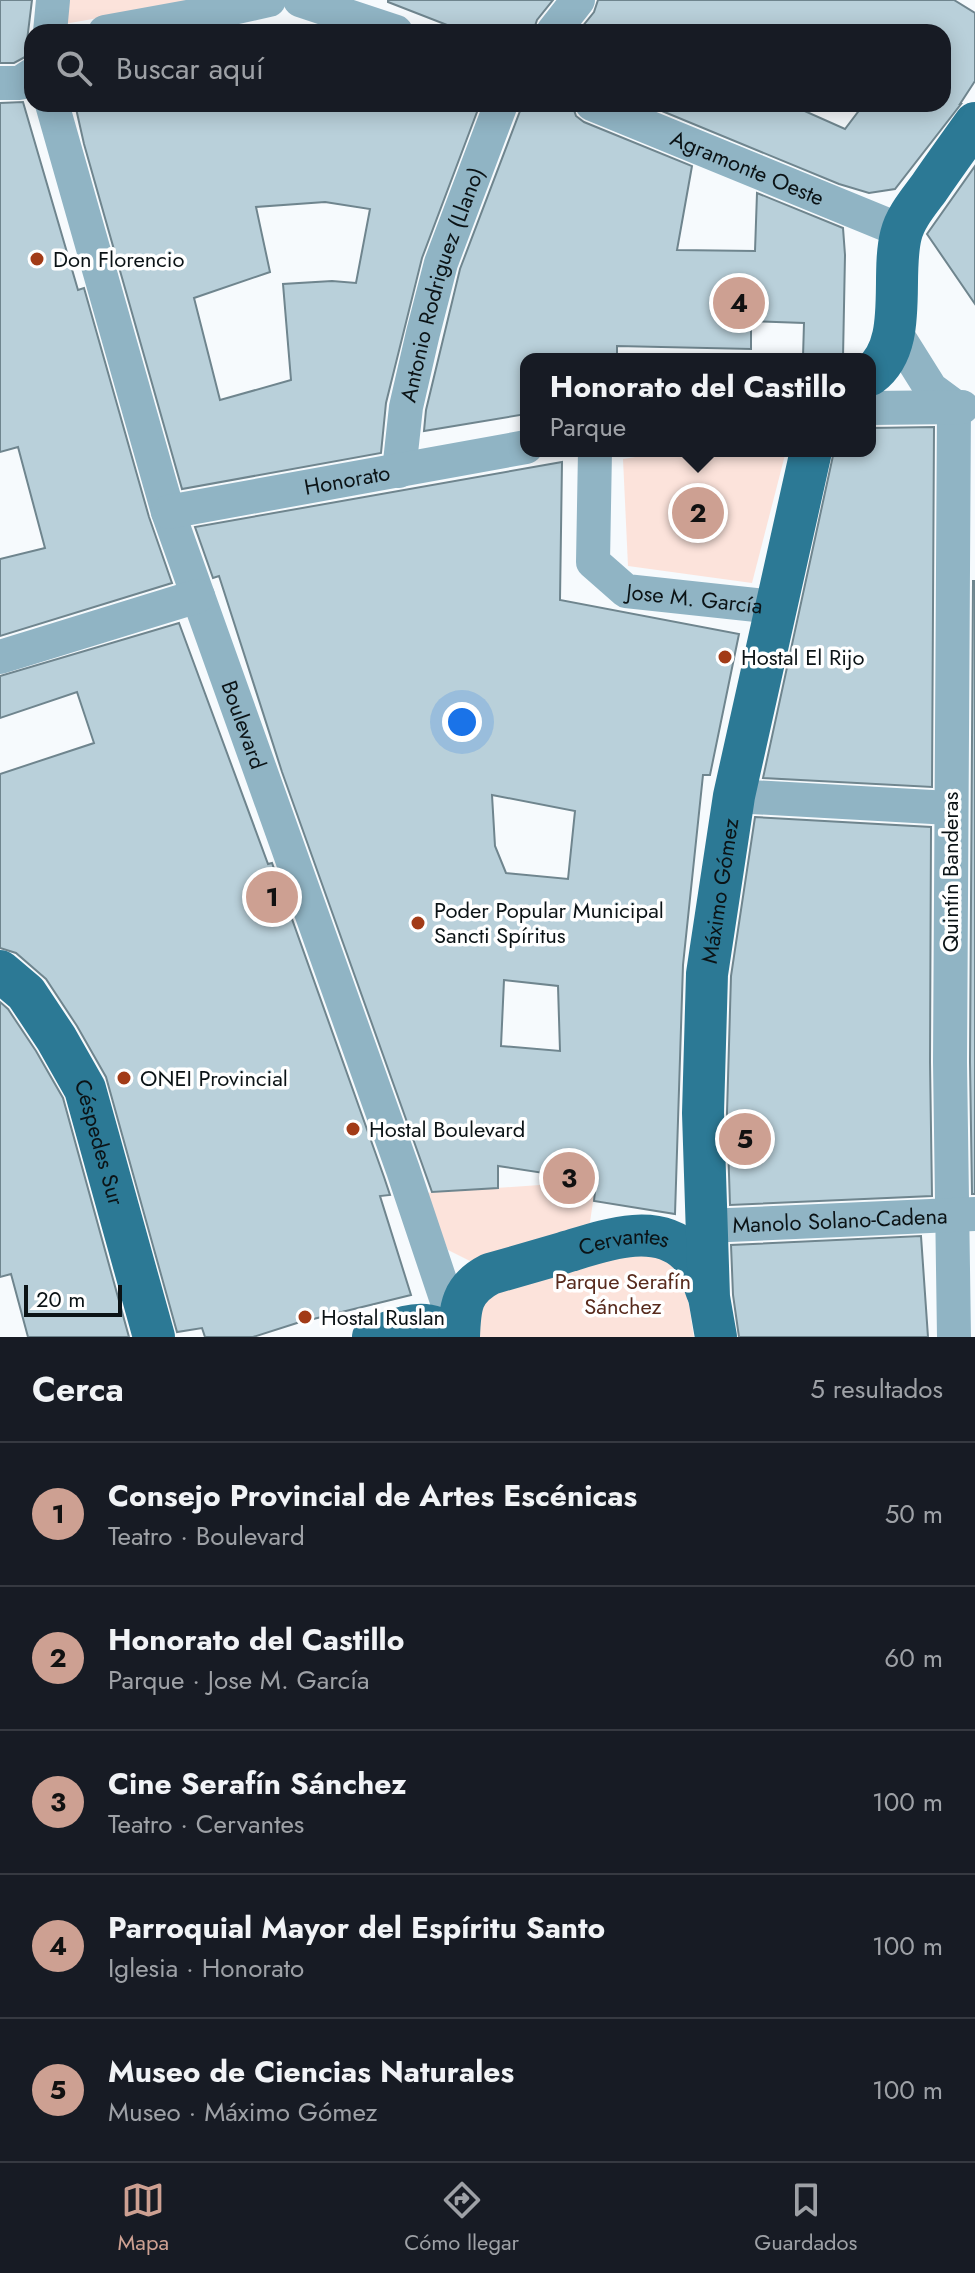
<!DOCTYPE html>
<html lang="es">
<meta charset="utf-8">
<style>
:root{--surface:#171b24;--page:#20242c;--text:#f1f3f6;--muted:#9ea1a6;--line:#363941;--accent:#cda092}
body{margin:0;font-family:Jost,sans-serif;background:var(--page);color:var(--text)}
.scale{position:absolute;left:24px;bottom:20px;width:98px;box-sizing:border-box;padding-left:8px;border:4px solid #0b1316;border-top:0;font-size:22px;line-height:28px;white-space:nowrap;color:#0b1316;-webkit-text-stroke:6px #fff;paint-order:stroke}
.you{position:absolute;left:462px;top:722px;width:28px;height:28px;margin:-20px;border:6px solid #fff;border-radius:50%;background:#1a73e8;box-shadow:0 0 0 12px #1a73e833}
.badge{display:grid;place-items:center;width:52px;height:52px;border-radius:50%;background:var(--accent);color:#111;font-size:26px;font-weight:700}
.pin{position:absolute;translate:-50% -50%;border:4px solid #fff;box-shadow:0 2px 8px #0006}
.popup{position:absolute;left:520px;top:353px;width:356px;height:104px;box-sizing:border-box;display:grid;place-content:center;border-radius:16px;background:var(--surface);filter:drop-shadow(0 2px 6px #0005);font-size:26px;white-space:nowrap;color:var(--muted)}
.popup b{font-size:30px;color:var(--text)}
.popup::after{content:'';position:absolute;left:50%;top:100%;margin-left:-16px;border:16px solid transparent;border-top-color:var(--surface)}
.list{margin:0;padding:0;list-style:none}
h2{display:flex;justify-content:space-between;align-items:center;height:104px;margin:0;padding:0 32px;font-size:34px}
h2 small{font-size:26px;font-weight:400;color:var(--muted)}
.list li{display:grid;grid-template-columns:52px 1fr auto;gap:24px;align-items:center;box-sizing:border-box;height:144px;padding:0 32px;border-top:2px solid var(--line)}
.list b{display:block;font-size:30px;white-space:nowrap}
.list p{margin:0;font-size:26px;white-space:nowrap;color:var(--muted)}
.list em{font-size:26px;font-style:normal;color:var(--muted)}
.icon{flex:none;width:44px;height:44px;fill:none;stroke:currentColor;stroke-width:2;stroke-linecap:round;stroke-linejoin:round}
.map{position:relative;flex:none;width:975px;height:1337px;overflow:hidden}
.search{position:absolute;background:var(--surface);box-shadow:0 4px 20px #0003;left:24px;right:24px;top:24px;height:88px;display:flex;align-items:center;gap:20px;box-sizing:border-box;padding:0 28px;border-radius:24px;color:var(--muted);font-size:30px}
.sheet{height:824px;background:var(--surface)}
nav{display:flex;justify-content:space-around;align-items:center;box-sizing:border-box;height:112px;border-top:2px solid var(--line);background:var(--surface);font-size:22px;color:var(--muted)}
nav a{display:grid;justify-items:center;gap:4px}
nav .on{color:var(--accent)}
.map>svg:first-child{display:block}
</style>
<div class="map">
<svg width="975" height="1337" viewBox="0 0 975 1337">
<rect width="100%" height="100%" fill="#f6fafd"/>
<!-- green -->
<g fill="#fce3db">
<path d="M67 0H202L64 24Z"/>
<path d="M673 451H786L752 583 628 566 623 459Z"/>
<path d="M596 1181 589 1229 474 1263 448 1250 425 1193Z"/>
<path d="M621 1250C632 1252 649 1251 660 1256 689 1270 689 1309 694 1337H477L481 1308 492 1292Z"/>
</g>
<!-- building -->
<g fill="#b9d0da" stroke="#6f858e" stroke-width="2" fill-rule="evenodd">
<path d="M0 0H32L25 57 14 63H0Z"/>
<path d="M388 0H553L537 20 533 32H465L388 2Z"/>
<path d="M598 0H954L975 13V81L960 104H961L895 189 869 193 839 184 645 104H789L845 129 864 104H943V32H578L594 12Z"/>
<path d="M23 102 78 290 84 288 149 517 172 583 0 636V559L45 548 18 447 0 452V103Z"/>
<path d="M75 104H480L422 258 386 403 381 453 182 489 84 144ZM325 202 370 209 356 283 332 281 283 284 291 380 220 400 194 298 270 272 256 207Z"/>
<path d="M521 104H572L576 116 584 122 692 166 677 250 755 251 757 193 843 228 845 255 843 358 803 357 804 323 751 321V349L617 346V359H526V414L424 431 426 410 460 269 520 111Z"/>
<path d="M975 166V304L927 234Z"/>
<path d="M934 427 932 787 763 778 834 451H870V428Z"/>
<path d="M562 462 560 600 739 634 710 775H703L683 965 675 1214 594 1201 596 1181 498 1166V1188L432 1192 282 772 219 576 213 578 195 527ZM492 795 575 811 568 879 506 873 495 846ZM504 980 558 986 560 1051 501 1046Z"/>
<path d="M973 581H975V1194H972L970 1062Z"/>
<path d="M179 623 268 864 272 863 384 1177 390 1195 380 1196 411 1295 297 1323 253 1337H205L202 1328 177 1332 106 1077 77 1026 46 979 16 953 0 948V774L94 743 77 692 0 718V676Z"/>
<path d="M755 817 931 827 930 1062 932 1196 730 1205 727 1113 731 976Z"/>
<path d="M0 1002 8 1009 36 1051 63 1098 129 1337H28L11 1274 0 1277Z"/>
<path d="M921 1236 928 1337H739L733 1295 731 1245Z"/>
</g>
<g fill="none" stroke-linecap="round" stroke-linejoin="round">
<!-- minor -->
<g stroke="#90b4c4" stroke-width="34">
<path d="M300 0 396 32"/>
<path d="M50 32 53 0"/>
<path d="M105 32 215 12 269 0"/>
<path d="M553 32 578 0"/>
<path d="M0 83H20L32 75"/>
<path id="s1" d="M52 104 168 512 403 1170 459 1337"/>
<path id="s2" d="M592 104 902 231"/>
<path d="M894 330 931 389 954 406 950 1062 954 1337"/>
<path d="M870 408 962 407"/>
<path id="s3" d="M595 451 593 562 626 591 775 607"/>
<path id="s4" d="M399 471 406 407 423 333 441 263 501 104"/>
<path id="s5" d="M168 512 526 447"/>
<path d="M0 657 198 596"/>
<path d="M734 796 950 808"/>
<path id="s6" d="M706 1226 975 1214"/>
</g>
<!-- major -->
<g stroke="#2c7995" stroke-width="42">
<path d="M870 375C910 345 890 278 901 235 905 218 918 203 929 188 944 166 960 144 975 123"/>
<path id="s7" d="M0 971 26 993 56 1038 85 1089 154 1337"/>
<path d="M373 1337C410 1326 421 1316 457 1337"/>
<path id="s8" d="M459 1337C460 1307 461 1289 490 1274 514 1267 538 1260 563 1253 600 1242 655 1220 688 1253 699 1263 702 1279 707 1292"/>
<path id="s9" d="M716 1337 709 1297 703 1113 707 974 734 796 811 451"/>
</g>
</g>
<!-- markers -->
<g fill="#a23b17" stroke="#fff" stroke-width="3">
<circle cx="37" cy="259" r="8"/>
<circle cx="725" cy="657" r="8"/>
<circle cx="418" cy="923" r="8"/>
<circle cx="124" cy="1078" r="8"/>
<circle cx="353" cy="1129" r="8"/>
<circle cx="305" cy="1317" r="8"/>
</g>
<g text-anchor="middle" stroke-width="7" stroke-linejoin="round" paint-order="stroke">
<!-- street labels -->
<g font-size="22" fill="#0b1316" stroke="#fff">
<text dy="8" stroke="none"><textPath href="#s2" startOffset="168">Agramonte Oeste</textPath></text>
<text dy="8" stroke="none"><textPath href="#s4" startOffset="192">Antonio Rodriguez (Llano)</textPath></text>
<text dy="8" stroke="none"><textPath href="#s5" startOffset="182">Honorato</textPath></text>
<text dy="8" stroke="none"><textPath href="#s3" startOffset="224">Jose M. García</textPath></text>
<text dy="8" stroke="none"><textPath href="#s1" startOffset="650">Boulevard</textPath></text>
<text transform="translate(950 872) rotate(-90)" y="8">Quintín Banderas</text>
<text dy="8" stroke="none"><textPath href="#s9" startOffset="448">Máximo Gómez</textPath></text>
<text dy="8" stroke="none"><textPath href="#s7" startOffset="202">Céspedes Sur</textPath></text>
<text dy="8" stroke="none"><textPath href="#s6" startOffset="134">Manolo Solano-Cadena</textPath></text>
<text dy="8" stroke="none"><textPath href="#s8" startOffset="214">Cervantes</textPath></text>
</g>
<!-- poi labels -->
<g font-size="22" fill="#0b1316" stroke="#fff" text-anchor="start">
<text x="53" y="267">Don Florencio</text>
<text x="741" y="665">Hostal El Rijo</text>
<text x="434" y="918">Poder Popular Municipal<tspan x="434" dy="25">Sancti Spíritus</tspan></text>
<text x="140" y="1086">ONEI Provincial</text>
<text x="369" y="1137">Hostal Boulevard</text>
<text x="321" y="1325">Hostal Ruslan</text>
</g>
<!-- park labels -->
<g font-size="22" fill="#582b1d" stroke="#fff">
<text x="623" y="1289">Parque Serafín<tspan x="623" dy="25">Sánchez</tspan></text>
</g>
</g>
</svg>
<div class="scale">20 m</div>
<div class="you"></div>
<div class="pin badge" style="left:272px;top:897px">1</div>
<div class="pin badge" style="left:698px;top:513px">2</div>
<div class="popup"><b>Honorato del Castillo</b>Parque</div>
<div class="pin badge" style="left:569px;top:1178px">3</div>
<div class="pin badge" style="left:739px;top:303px">4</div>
<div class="pin badge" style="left:745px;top:1139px">5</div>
<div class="search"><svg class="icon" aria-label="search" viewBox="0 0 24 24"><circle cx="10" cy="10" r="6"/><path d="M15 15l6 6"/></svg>Buscar aquí</div>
</div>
<section class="sheet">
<h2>Cerca<small>5 resultados</small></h2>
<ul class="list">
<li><span class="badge">1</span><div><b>Consejo Provincial de Artes Escénicas</b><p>Teatro · Boulevard</p></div><em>50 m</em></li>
<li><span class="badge">2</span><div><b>Honorato del Castillo</b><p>Parque · Jose M. García</p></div><em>60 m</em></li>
<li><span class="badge">3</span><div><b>Cine Serafín Sánchez</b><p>Teatro · Cervantes</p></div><em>100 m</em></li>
<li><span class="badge">4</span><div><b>Parroquial Mayor del Espíritu Santo</b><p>Iglesia · Honorato</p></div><em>100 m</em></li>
<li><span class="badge">5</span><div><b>Museo de Ciencias Naturales</b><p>Museo · Máximo Gómez</p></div><em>100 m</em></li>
</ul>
</section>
<nav>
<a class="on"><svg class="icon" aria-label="map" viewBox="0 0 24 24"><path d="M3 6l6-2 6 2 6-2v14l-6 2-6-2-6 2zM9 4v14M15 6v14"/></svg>Mapa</a>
<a><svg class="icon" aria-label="directions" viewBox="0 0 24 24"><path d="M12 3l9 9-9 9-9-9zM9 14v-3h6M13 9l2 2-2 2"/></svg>Cómo llegar</a>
<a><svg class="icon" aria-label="saved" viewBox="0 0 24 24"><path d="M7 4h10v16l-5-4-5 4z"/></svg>Guardados</a>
</nav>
